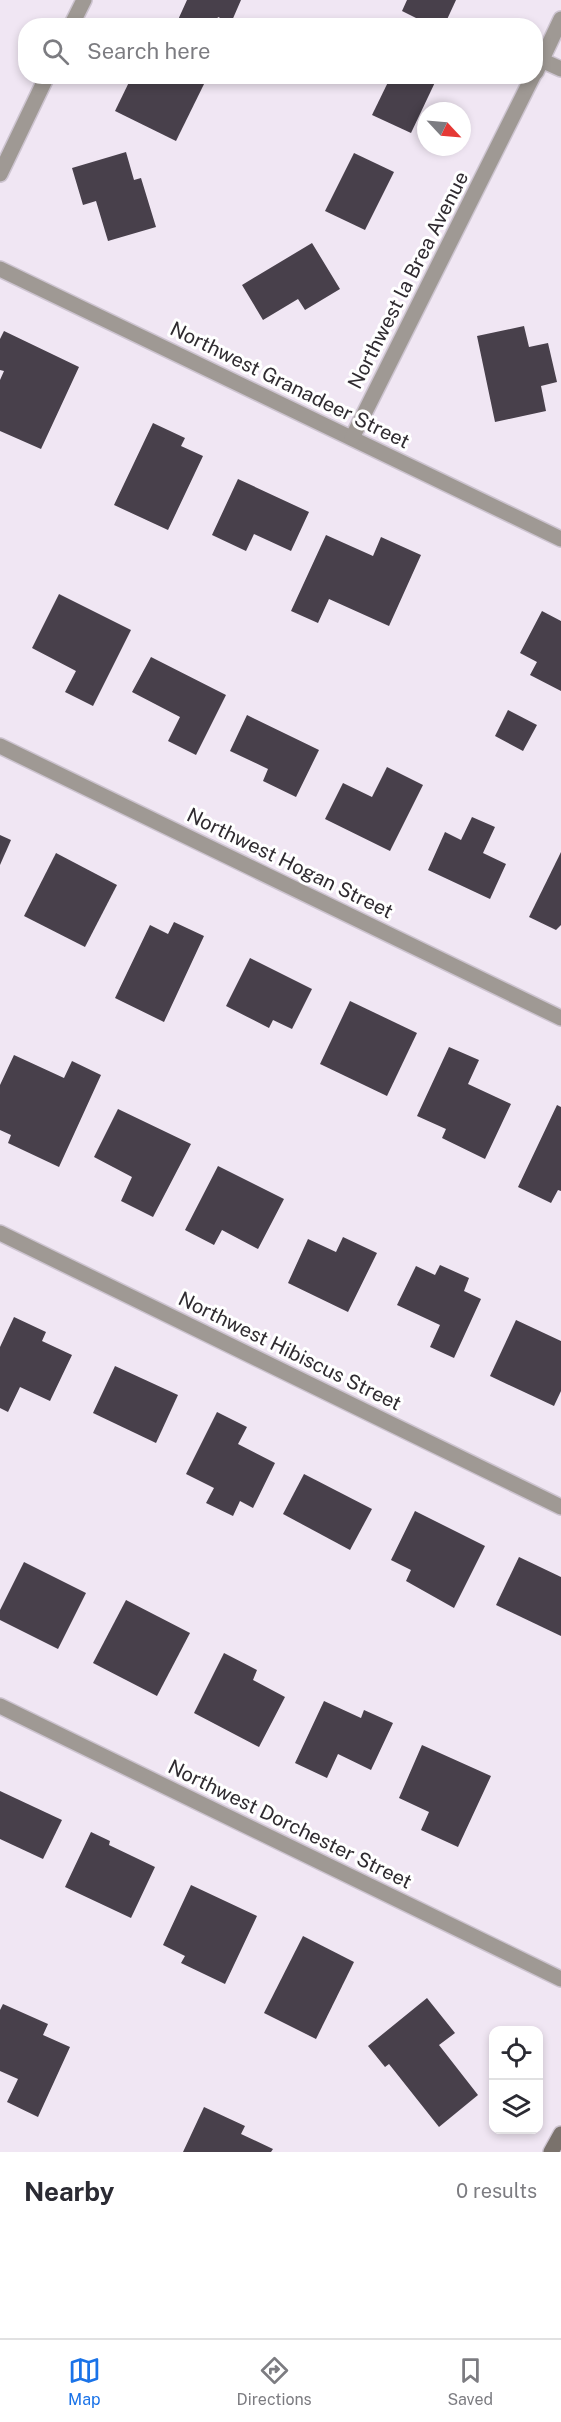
<!DOCTYPE html>
<style>
:root{--surface:#fff;--page:#f7f7f7;--text:#2b2b33;--muted:#7c7c81;--line:#e1e1e2;--accent:#1a73e8}
body{margin:0;font-family:"Public Sans",sans-serif;background:var(--page);color:var(--text)}
.controls{position:absolute;right:18px;bottom:18px;display:grid;overflow:hidden;border-radius:12px;box-shadow:0 3px 9px #0003}
.controls button{width:54px;height:54px;display:grid;place-items:center;padding:0;border:0;border-bottom:2px solid var(--line);background:var(--surface);color:var(--text);font:30px sans-serif}
.compass{position:absolute;left:417px;top:102px;width:54px;height:54px;border-radius:50%;background:var(--surface);box-shadow:0 3px 9px #0003;rotate:116deg}
.list{margin:0;padding:0;list-style:none}
h2{display:flex;justify-content:space-between;align-items:center;height:78px;margin:0;padding:0 24px;font-size:26px}
h2 small{font-size:20px;font-weight:400;color:var(--muted)}
.icon{flex:none;width:33px;height:33px;fill:none;stroke:currentColor;stroke-width:2;stroke-linecap:round;stroke-linejoin:round}
.map{position:relative;flex:none;width:561px;height:2152px;overflow:hidden}
.search{position:absolute;background:var(--surface);box-shadow:0 3px 9px #0003;left:18px;right:18px;top:18px;height:66px;display:flex;align-items:center;gap:15px;box-sizing:border-box;padding:0 21px;border-radius:24px;color:var(--muted);font-size:22px}
.sheet{height:186px;background:var(--surface)}
nav{display:flex;justify-content:space-around;align-items:center;box-sizing:border-box;height:84px;border-top:2px solid var(--line);background:var(--surface);font-size:16px;color:var(--muted)}
nav a{display:grid;justify-items:center;gap:3px}
nav .on{color:var(--accent)}
.map>svg:first-child{display:block}
</style>
<div class="map">
<svg width="561" height="2152" viewBox="0 0 561 2152">
<rect width="100%" height="100%" fill="#f0e6f3"/>
<!-- building -->
<g fill="#48404b">
<path d="M187 0H241L231 23 218 17 214 26H185L177 22Z"/>
<path d="M407 0H456L444 26H432L402 11Z"/>
<path d="M132 76 207 78 176 141 115 111Z"/>
<path d="M391 76H438L411 133 372 115Z"/>
<path d="M126 152 134 180 141 178 156 227 108 241 96 201 83 205 72 168Z"/>
<path d="M354 153 394 172 365 230 325 211Z"/>
<path d="M312 243 340 289 305 310 298 299 263 320 242 285Z"/>
<path d="M524 326 529 347 548 343 557 382 541 386 546 411 495 422 477 336Z"/>
<path d="M4 331 79 367 41 449 0 431V380L4 371 0 370V339Z"/>
<path d="M153 423 185 438 181 446 203 456 168 530 114 505Z"/>
<path d="M238 479 309 512 291 551 254 534 246 551 212 535Z"/>
<path d="M326 535 373 556 381 537 421 555 389 626 329 599 318 623 291 611Z"/>
<path d="M59 594 131 630 93 706 65 692 76 671 32 648Z"/>
<path d="M542 611 561 621V691L530 675 537 662 520 653Z"/>
<path d="M151 657 226 695 196 755 168 741 180 717 132 692Z"/>
<path d="M508 710 537 725 523 751 495 736Z"/>
<path d="M247 715 319 750 296 797 263 781 268 769 230 751Z"/>
<path d="M387 767 423 785 390 851 325 819 343 783 372 797Z"/>
<path d="M472 817 495 827 483 853 506 864 490 899 428 870 445 832 461 840Z"/>
<path d="M0 835 11 840 0 865Z"/>
<path d="M561 852V925L556 930 529 917Z"/>
<path d="M56 853 117 885 85 947 24 916Z"/>
<path d="M174 922 204 936 164 1022 115 998 150 925 168 934Z"/>
<path d="M250 958 312 989 292 1029 273 1020 269 1028 226 1006Z"/>
<path d="M350 1001 417 1033 387 1096 320 1064Z"/>
<path d="M449 1047 479 1060 468 1084 511 1104 485 1159 442 1138 446 1129 417 1116Z"/>
<path d="M14 1055 64 1078 72 1061 101 1075 59 1167 8 1143 11 1135 0 1130V1085Z"/>
<path d="M557 1105 561 1107V1191L558 1190 551 1203 518 1187Z"/>
<path d="M118 1109 191 1144 153 1217 121 1201 132 1177 94 1157Z"/>
<path d="M218 1166 284 1199 258 1249 222 1230 214 1245 185 1230Z"/>
<path d="M343 1237 377 1253 348 1312 288 1283 308 1239 336 1252Z"/>
<path d="M440 1265 469 1278 464 1291 481 1299 454 1358 430 1347 440 1325 397 1305 416 1266 435 1275Z"/>
<path d="M14 1317 46 1332 42 1341 72 1355 50 1401 20 1387 8 1412 0 1408V1347Z"/>
<path d="M516 1320 561 1341V1391L554 1406 490 1376Z"/>
<path d="M115 1366 178 1395 156 1443 93 1413Z"/>
<path d="M217 1412 247 1427 238 1444 275 1463 253 1508 240 1501 233 1516 206 1503 214 1488 186 1474Z"/>
<path d="M304 1474 372 1509 350 1550 283 1514Z"/>
<path d="M415 1511 485 1546 454 1608 406 1581 411 1570 391 1560Z"/>
<path d="M519 1557 561 1577V1636L496 1605Z"/>
<path d="M24 1562 86 1593 58 1649 0 1620V1610Z"/>
<path d="M126 1600 190 1633 157 1696 93 1663Z"/>
<path d="M224 1653 257 1670 253 1680 285 1697 259 1747 194 1713Z"/>
<path d="M324 1701 361 1718 364 1710 393 1723 371 1770 338 1754 327 1778 295 1763Z"/>
<path d="M422 1745 491 1776 458 1847 421 1830 429 1812 399 1798Z"/>
<path d="M0 1791 62 1820 43 1859 0 1839Z"/>
<path d="M91 1832 110 1841 109 1845 155 1867 131 1918 65 1887Z"/>
<path d="M191 1885 257 1916 225 1984 181 1963 185 1956 163 1945Z"/>
<path d="M303 1936 354 1962 316 2039 264 2013Z"/>
<path d="M427 1998 455 2033 439 2045 478 2095 439 2127 389 2064 385 2067 368 2046Z"/>
<path d="M3 2004 48 2024 43 2035 70 2047 38 2117 7 2102 18 2079 0 2071V2010Z"/>
<path d="M204 2107 245 2126 241 2134 273 2149 271 2152H183Z"/>
</g>
<g fill="none" stroke-linecap="round" stroke-linejoin="round">
<defs>
<g id="street">
<path d="M71 26 84 0"/>
<path d="M541 60 561 69"/>
<path d="M536 72 561 19"/>
<path d="M0 174 47 76"/>
<path d="M0 269 561 539"/>
<path d="M352 438 533 76"/>
<path d="M0 746 561 1018"/>
<path d="M0 1233 561 1507"/>
<path d="M0 1706 561 1979"/>
</g>
<path id="secondary" d="M551 2152 561 2134"/>
</defs>
<!-- street casing -->
<use href="#street" stroke="#cdc4d0" stroke-width="18"/>
<!-- secondary casing -->
<use href="#secondary" stroke="#cdc4d0" stroke-width="18"/>
<!-- street -->
<use href="#street" stroke="#9f9994" stroke-width="15"/>
<!-- secondary -->
<use href="#secondary" stroke="#7a726c" stroke-width="15"/>
</g>
<g text-anchor="middle" stroke-width="6" stroke-linejoin="round" paint-order="stroke">
<!-- street labels -->
<g font-size="20" fill="#2f2b30" stroke="#fff">
<text transform="translate(408 280) rotate(-63)" y="7">Northwest la Brea Avenue</text>
<text transform="translate(290 385) rotate(26)" y="7">Northwest Granadeer Street</text>
<text transform="translate(290 863) rotate(26)" y="7">Northwest Hogan Street</text>
<text transform="translate(290 1351) rotate(26)" y="7">Northwest Hibiscus Street</text>
<text transform="translate(290 1824) rotate(26)" y="7">Northwest Dorchester Street</text>
</g>
</g>
</svg>
<div class="controls">
<button><svg class="icon" aria-label="locate" viewBox="0 0 24 24"><circle cx="12" cy="12" r="6"/><path d="M12 2v4M12 18v4M2 12h4M18 12h4"/></svg></button>
<button><svg class="icon" aria-label="layers" viewBox="0 0 24 24"><path d="M12 4l9 5-9 5-9-5zM3 14l9 5 9-5"/></svg></button>
</div>
<svg class="compass" viewBox="-18 -18 36 36"><path d="M0-13l5 13h-10z" fill="#e53935"/><path d="M0 13l5-13h-10z" fill="#7c7c81"/></svg>
<div class="search"><svg class="icon" aria-label="search" viewBox="0 0 24 24"><circle cx="10" cy="10" r="6"/><path d="M15 15l6 6"/></svg>Search here</div>
</div>
<section class="sheet">
<h2>Nearby<small>0 results</small></h2>
<ul class="list">
</ul>
</section>
<nav>
<a class="on"><svg class="icon" aria-label="map" viewBox="0 0 24 24"><path d="M3 6l6-2 6 2 6-2v14l-6 2-6-2-6 2zM9 4v14M15 6v14"/></svg>Map</a>
<a><svg class="icon" aria-label="directions" viewBox="0 0 24 24"><path d="M12 3l9 9-9 9-9-9zM9 14v-3h6M13 9l2 2-2 2"/></svg>Directions</a>
<a><svg class="icon" aria-label="saved" viewBox="0 0 24 24"><path d="M7 4h10v16l-5-4-5 4z"/></svg>Saved</a>
</nav>
